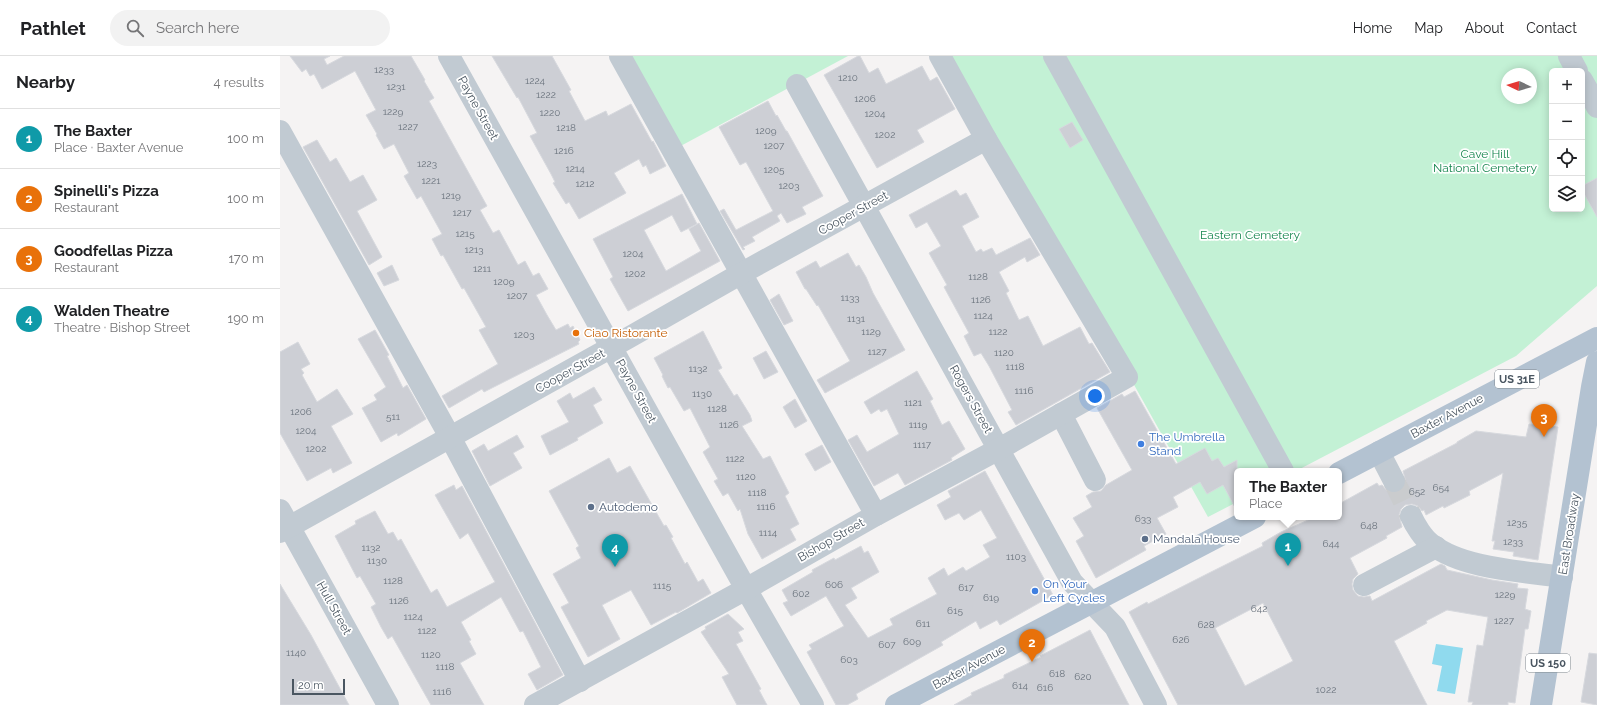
<!DOCTYPE html>
<meta charset="utf-8">
<style>
:root{--surface:#fff;--page:#f2f2f2;--text:#202124;--muted:#757577;--line:#e0e0e0;--accent:#1a73e8}
body{margin:0;font-family:Raleway,sans-serif;background:var(--page);color:var(--text)}
.controls{position:absolute;right:12px;top:12px;display:grid;overflow:hidden;border-radius:6px;box-shadow:0 2px 10px #0003}
.controls button{width:36px;height:36px;display:grid;place-items:center;padding:0;border:0;border-bottom:1px solid var(--line);background:var(--surface);color:var(--text);font:20px sans-serif}
.compass{position:absolute;left:1221px;top:12px;width:36px;height:36px;border-radius:50%;background:var(--surface);box-shadow:0 2px 10px #0003;rotate:274deg}
.scale{position:absolute;left:12px;bottom:10px;width:53px;box-sizing:border-box;padding-left:4px;border:2px solid #4a5661;border-top:0;font-size:11px;line-height:14px;white-space:nowrap;color:#4a5661;-webkit-text-stroke:3px #fff;paint-order:stroke}
.you{position:absolute;left:815px;top:340px;width:14px;height:14px;margin:-10px;border:3px solid #fff;border-radius:50%;background:#1a73e8;box-shadow:0 0 0 6px #1a73e833}
.badge{display:grid;place-items:center;width:26px;height:26px;border-radius:50%;background:var(--accent);color:#fff;font-size:13px;font-weight:700}
.pin{position:absolute;translate:-50% -33px;filter:drop-shadow(0 1px 2px #0008)}
.pin::after{content:'';position:absolute;top:21px;width:14px;height:12px;background:inherit;clip-path:polygon(0 0,100% 0,50% 100%)}
.popup{position:absolute;left:954px;top:412px;width:108px;height:52px;box-sizing:border-box;display:grid;place-content:center;border-radius:6px;background:var(--surface);filter:drop-shadow(0 1px 3px #0005);font-size:13px;white-space:nowrap;color:var(--muted)}
.popup b{font-size:15px;color:var(--text)}
.popup::after{content:'';position:absolute;left:50%;top:100%;margin-left:-8px;border:8px solid transparent;border-top-color:var(--surface)}
.list{margin:0;padding:0;list-style:none}
h2{display:flex;justify-content:space-between;align-items:center;height:52px;margin:0;padding:0 16px;font-size:17px}
h2 small{font-size:13px;font-weight:400;color:var(--muted)}
.list li{display:grid;grid-template-columns:26px 1fr auto;gap:12px;align-items:center;box-sizing:border-box;height:60px;padding:0 16px;border-top:1px solid var(--line)}
.list b{display:block;font-size:15px;white-space:nowrap}
.list p{margin:0;font-size:13px;white-space:nowrap;color:var(--muted)}
.list em{font-size:13px;font-style:normal;color:var(--muted)}
.icon{flex:none;width:22px;height:22px;fill:none;stroke:currentColor;stroke-width:2;stroke-linecap:round;stroke-linejoin:round}
.map{position:relative;flex:none;width:1317px;height:649px;overflow:hidden}
header{display:flex;align-items:center;gap:24px;box-sizing:border-box;height:56px;padding:0 20px;background:var(--surface);border-bottom:1px solid var(--line)}
header strong{font-size:19px}
nav{display:flex;gap:22px;margin-inline-start:auto;font-size:14px}
.search{width:280px;height:36px;background:var(--page);display:flex;align-items:center;gap:10px;box-sizing:border-box;padding:0 14px;border-radius:22px;color:var(--muted);font-size:15px}
main{display:flex}
aside{flex:1;background:var(--surface)}
.map>svg:first-child{display:block}
</style>
<header>
<strong>Pathlet</strong>
<div class="search"><svg class="icon" aria-label="search" viewBox="0 0 24 24"><circle cx="10" cy="10" r="6"/><path d="M15 15l6 6"/></svg>Search here</div>
<nav><a>Home</a><a>Map</a><a>About</a><a>Contact</a></nav>
</header>
<main>
<aside>
<h2>Nearby<small>4 results</small></h2>
<ul class="list">
<li><span class="badge" style="background:#0f9aa8">1</span><div><b>The Baxter</b><p>Place · Baxter Avenue</p></div><em>100 m</em></li>
<li><span class="badge" style="background:#e8710a">2</span><div><b>Spinelli's Pizza</b><p>Restaurant</p></div><em>100 m</em></li>
<li><span class="badge" style="background:#e8710a">3</span><div><b>Goodfellas Pizza</b><p>Restaurant</p></div><em>170 m</em></li>
<li><span class="badge" style="background:#0f9aa8">4</span><div><b>Walden Theatre</b><p>Theatre · Bishop Street</p></div><em>190 m</em></li>
</ul>
</aside>
<div class="map">
<svg width="1317" height="649" viewBox="0 0 1317 649">
<rect width="100%" height="100%" fill="#f5f3f3"/>
<!-- green -->
<g fill="#c3f1d5" fill-rule="evenodd">
<path d="M342 0H568L395 93Z"/>
<path d="M670 0H1317V230L1236 300 1016 415H957V446L928 461ZM1272 15H1302V153H1272ZM1227 18H1251V42H1227Z"/>
</g>
<!-- water -->
<path fill="#90daee" d="M1156 588 1183 592 1175 638 1157 635 1162 610 1152 608Z"/>
<!-- building -->
<g fill="#cdcfd5" stroke="#d7d9de" fill-rule="evenodd">
<path d="M10 0H50L44 3 47 9 64 0H131L145 24 144 25 154 42 149 45 207 150 200 154 213 177 219 174 238 209 245 205 253 220 259 217 268 233 256 239 267 259 276 274 288 268 290 272 293 270 300 284 298 286 299 288 204 336 202 333 169 352 162 340 218 308 199 274 206 271 184 232 182 233 163 199 161 200 152 183 162 178 141 140 137 143 124 120 129 117 114 88 104 93 96 79 97 78 86 59 96 54 75 15 42 33 34 18 30 20 26 13 22 16Z"/>
<path d="M212 0H272L291 34 289 35 305 65 326 55 328 60 351 48 372 86 373 85 386 110 370 118 366 109 363 111 359 103 334 117 346 137 299 163 289 146 286 148 273 127 275 126 271 118 250 80 257 77 238 41 237 42Z"/>
<path d="M578 0H580L589 17 598 12 606 28 642 10 650 25 657 21 675 53 637 74 644 86 597 112 544 19Z"/>
<path d="M488 45 496 60 497 59 506 75H507L543 140 522 151 526 158 507 167 501 157 497 160 500 165 472 181 475 185 463 191 465 193 463 194 440 155 444 153 456 174 493 155 466 106 460 109 439 71Z"/>
<path d="M792 66 803 84 790 92 779 73Z"/>
<path d="M37 84 50 106 56 102 70 126 83 119 97 144 77 155 102 201 89 209 23 91Z"/>
<path d="M1317 122V161L1302 134V130Z"/>
<path d="M676 134 680 140 686 137 699 161 682 170 696 196 701 193 703 196 712 192 716 199 750 182 760 199 747 206 745 201 719 216 729 235 726 237 739 264 748 260 763 290 800 271 809 288 812 287 830 316 736 369 728 356 732 354 709 310 701 297 694 300 684 280 689 277 664 231 667 229 649 197 661 190 647 166 636 172 629 159Z"/>
<path d="M402 138 417 168 401 176 392 159 364 174 386 215 421 195 409 173 419 167 440 205 348 255 330 223 333 221 313 183Z"/>
<path d="M568 197 576 211 579 209 586 221 593 237 625 294 545 337 537 324 570 305 538 249 537 250 526 233H525L516 216 536 205 540 212Z"/>
<path d="M112 209 119 224 104 230 97 217Z"/>
<path d="M499 238 513 265 504 269 490 244Z"/>
<path d="M95 274 109 299 107 300 123 332 127 329 146 363 118 380 117 377 101 386 82 352 97 344 94 339 106 331 78 283Z"/>
<path d="M423 275 442 312 438 314 454 340 457 338 470 359 472 365 462 370 483 403 490 400 509 437 505 440 519 468 510 473 516 484 482 503 468 478 460 453 458 455 448 437 443 440 434 425 438 423 423 396 430 391 410 352 404 355 390 331 388 332 382 320 383 319 374 302Z"/>
<path d="M18 286 30 308 21 313 24 317 22 319 37 346 57 333 73 358 51 370 72 407 53 417 51 412 27 425 0 377V296Z"/>
<path d="M486 295 498 316 484 323 473 302Z"/>
<path d="M637 315 653 343 650 345 662 369 669 365 685 393 671 402 672 404 625 429 618 417 594 430 568 384 577 379 587 396 619 378 607 353 601 356 599 353 591 358 584 346Z"/>
<path d="M314 331 322 344 313 349 323 367 297 382 298 384 270 399 261 380 289 366 277 345 290 337 293 343Z"/>
<path d="M855 335 896 408 925 392 932 405 938 402 944 411 957 404V455L943 429 927 438 920 426 893 441 898 451 877 462 886 478 864 490 866 494 816 522 796 485 804 480 793 462 812 451 806 440 813 436 821 435 826 429 852 414 817 352 842 338 844 341Z"/>
<path d="M515 343 527 365 515 372 503 351Z"/>
<path d="M1249 368 1278 371 1258 504 1233 500 1234 496 1213 493 1215 485H1212L1223 417 1189 435 1190 439 1164 452 1163 450 1146 459 1144 454 1142 455 1138 450 1132 448 1125 449 1121 453 1119 459 1122 471 1106 480 1107 482 1070 502 1078 518 1073 523 1072 528 1073 534 1078 540 1084 541 1090 540 1092 545 1161 508 1165 510 1167 514 1212 524 1238 528 1237 532 1248 533 1245 553 1251 555 1248 573H1245L1235 647 1228 646V649H1192L1193 646H1188L1197 589 1203 590 1208 561 1167 554 1146 565 1147 567 1114 585 1147 649H898L849 556 867 546 868 548 927 518 983 490 982 487 1001 476 1035 461H1059V448L1097 427 1099 430 1102 429 1108 436 1113 437 1119 436 1124 432 1126 426 1123 415 1177 387V386L1196 375 1246 381ZM983 547 1013 605 965 630 935 572Z"/>
<path d="M237 379 244 391 233 397 242 412 210 430 192 395 204 388 208 395Z"/>
<path d="M542 389 551 406 535 415 525 398Z"/>
<path d="M329 402 337 417 350 410 384 470 386 469 393 481 391 482 405 508 407 506 418 526 423 523 431 537 397 557 396 556 371 569 351 534 322 549 340 583 308 601 281 551 289 547 273 518 301 502 296 492 299 490 269 435Z"/>
<path d="M705 415 773 539 720 569 717 564 700 573 696 565 661 586 663 589 576 638 578 643 567 649H556L527 596 532 593 529 589 564 570 546 540 511 560 503 547 508 545 502 534 533 516 532 514 554 502 555 504 581 490 584 497 588 495 599 516 571 532 577 542 565 549 588 582 613 569 610 563 657 538 648 522 664 512 668 520 683 511 686 515 710 501 703 489 717 482 701 454 684 464 679 457 665 464 657 449 671 441 668 435Z"/>
<path d="M174 429 176 434 182 430 283 619 257 634 248 618 261 611 243 575 240 576 221 541 181 566 191 584 189 585 196 598 180 607 204 649H151L112 580 108 583 101 571 91 551 96 548 80 520 77 522 55 480 76 468 75 465 95 455 108 478 113 476 118 485 121 483 151 537 157 533 167 551 215 526 188 477 180 483 155 439Z"/>
<path d="M0 528 31 579 69 649H0Z"/>
<path d="M448 558 464 573 458 576 463 585 456 588 481 633 479 634 487 649H457L442 621 449 618 421 576 426 573 425 571Z"/>
<path d="M810 574 849 649H674L692 639 691 637 724 622V619L761 601 760 600Z"/>
<path d="M1309 597 1317 598V649L1301 646Z"/>
</g>
<g fill="none" stroke-linecap="round" stroke-linejoin="round">
<!-- minor-tunnel -->
<path stroke="#caccce" stroke-width="22" stroke-dasharray="22 11" stroke-linecap="butt" d="M1114 425 1131 460"/>
<!-- minor -->
<g stroke="#c1cad2" stroke-width="22">
<path d="M169 0 466 533 533 649"/>
<path d="M340 0 596 459"/>
<path d="M774 0 1003 415"/>
<path d="M1289 0 1297 15"/>
<path d="M1302 24 1317 51"/>
<path d="M517 29 792 526 835 571 876 649"/>
<path d="M0 75 170 381 300 625"/>
<path d="M781 358 815 424"/>
<path d="M1099 396 1114 425"/>
<path d="M0 454 108 649"/>
<path d="M1131 460C1135 469 1143 482 1151 488 1183 513 1242 515 1282 521"/>
<path d="M0 476 348 282 462 217 706 83"/>
<path d="M1084 529 1156 491"/>
<path d="M255 649 466 533 596 459 719 393 847 321 706 83 660 0"/>
</g>
<!-- major -->
<g stroke="#b3c2d1" stroke-width="22">
<path d="M1059 417 1317 282"/>
<path d="M616 649 975 461"/>
<path d="M1261 649 1312 331 1317 306"/>
</g>
</g>
<!-- markers -->
<circle fill="#e8710a" stroke="#fff" stroke-width="1.5" cx="296" cy="277" r="4"/>
<g fill="#3f7fe0" stroke="#fff" stroke-width="1.5">
<circle cx="861" cy="388" r="4"/>
<circle cx="755" cy="535" r="4"/>
</g>
<g fill="#5c6f8a" stroke="#fff" stroke-width="1.5">
<circle cx="311" cy="451" r="4"/>
<circle cx="865" cy="483" r="4"/>
</g>
<g text-anchor="middle" stroke-width="3.5" stroke-linejoin="round" paint-order="stroke">
<!-- number labels -->
<g font-size="10" fill="#6b747e">
<text x="104" y="17">1233</text>
<text x="568" y="25">1210</text>
<text x="255" y="28">1224</text>
<text x="116" y="34">1231</text>
<text x="266" y="42">1222</text>
<text x="585" y="46">1206</text>
<text x="113" y="59">1229</text>
<text x="270" y="60">1220</text>
<text x="595" y="61">1204</text>
<text x="128" y="74">1227</text>
<text x="286" y="75">1218</text>
<text x="486" y="78">1209</text>
<text x="605" y="82">1202</text>
<text x="494" y="93">1207</text>
<text x="284" y="98">1216</text>
<text x="147" y="111">1223</text>
<text x="295" y="116">1214</text>
<text x="494" y="117">1205</text>
<text x="151" y="128">1221</text>
<text x="305" y="131">1212</text>
<text x="509" y="133">1203</text>
<text x="171" y="143">1219</text>
<text x="182" y="160">1217</text>
<text x="185" y="181">1215</text>
<text x="194" y="197">1213</text>
<text x="353" y="201">1204</text>
<text x="202" y="216">1211</text>
<text x="355" y="221">1202</text>
<text x="698" y="224">1128</text>
<text x="224" y="229">1209</text>
<text x="237" y="243">1207</text>
<text x="570" y="245">1133</text>
<text x="701" y="247">1126</text>
<text x="703" y="263">1124</text>
<text x="576" y="266">1131</text>
<text x="591" y="279">1129</text>
<text x="718" y="279">1122</text>
<text x="244" y="282">1203</text>
<text x="597" y="299">1127</text>
<text x="724" y="300">1120</text>
<text x="735" y="314">1118</text>
<text x="418" y="316">1132</text>
<text x="744" y="338">1116</text>
<text x="422" y="341">1130</text>
<text x="633" y="350">1121</text>
<text x="437" y="356">1128</text>
<text x="21" y="359">1206</text>
<text x="113" y="364">511</text>
<text x="449" y="372">1126</text>
<text x="638" y="372">1119</text>
<text x="26" y="378">1204</text>
<text x="642" y="392">1117</text>
<text x="36" y="396">1202</text>
<text x="455" y="406">1122</text>
<text x="466" y="424">1120</text>
<text x="1161" y="435">654</text>
<text x="1137" y="439">652</text>
<text x="477" y="440">1118</text>
<text x="486" y="454">1116</text>
<text x="863" y="466">633</text>
<text x="1237" y="470">1235</text>
<text x="1089" y="473">648</text>
<text x="488" y="480">1114</text>
<text x="1233" y="489">1233</text>
<text x="1051" y="491">644</text>
<text x="91" y="495">1132</text>
<text x="736" y="504">1103</text>
<text x="97" y="508">1130</text>
<text x="113" y="528">1128</text>
<text x="554" y="532">606</text>
<text x="382" y="533">1115</text>
<text x="686" y="535">617</text>
<text x="521" y="541">602</text>
<text x="1225" y="542">1229</text>
<text x="711" y="545">619</text>
<text x="119" y="548">1126</text>
<text x="979" y="556">642</text>
<text x="675" y="558">615</text>
<text x="133" y="564">1124</text>
<text x="1224" y="568">1227</text>
<text x="643" y="571">611</text>
<text x="926" y="572">628</text>
<text x="147" y="578">1122</text>
<text x="901" y="587">626</text>
<text x="632" y="589">609</text>
<text x="607" y="592">607</text>
<text x="16" y="600">1140</text>
<text x="151" y="602">1120</text>
<text x="569" y="607">603</text>
<text x="165" y="614">1118</text>
<text x="777" y="621">618</text>
<text x="803" y="624">620</text>
<text x="740" y="633">614</text>
<text x="765" y="635">616</text>
<text x="1046" y="637">1022</text>
<text x="162" y="639">1116</text>
</g>
<!-- shield labels -->
<g fill="#fff" stroke="#808990" stroke-width="1">
<rect x="1215" y="314" width="44" height="18" rx="3"/>
<rect x="1246" y="598" width="44" height="18" rx="3"/>
</g>
<g font-size="11" font-weight="bold" fill="#4a5661">
<text x="1237" y="327">US 31E</text>
<text x="1268" y="611">US 150</text>
</g>
<!-- street labels -->
<g font-size="12" fill="#4a5661" stroke="#fff">
<text transform="translate(198 52) rotate(61)" y="4">Payne Street</text>
<text transform="translate(573 157) rotate(-29)" y="4">Cooper Street</text>
<text transform="translate(290 315) rotate(-29)" y="4">Cooper Street</text>
<text transform="translate(356 335) rotate(61)" y="4">Payne Street</text>
<text transform="translate(691 343) rotate(61)" y="4">Rogers Street</text>
<text transform="translate(1167 360) rotate(-28)" y="4">Baxter Avenue</text>
<text transform="translate(1289 478) rotate(-81)" y="4">East Broadway</text>
<text transform="translate(551 484) rotate(-30)" y="4">Bishop Street</text>
<text transform="translate(54 552) rotate(61)" y="4">Hull Street</text>
<text transform="translate(689 611) rotate(-28)" y="4">Baxter Avenue</text>
</g>
<!-- park labels -->
<g font-size="12" fill="#17864f" stroke="#fff">
<text x="1205" y="102">Cave Hill<tspan x="1205" dy="14">National Cemetery</tspan></text>
<text x="970" y="183">Eastern Cemetery</text>
</g>
<!-- food labels -->
<g font-size="12" fill="#c56008" stroke="#fff" text-anchor="start">
<text x="304" y="281">Ciao Ristorante</text>
</g>
<!-- shop labels -->
<g font-size="12" fill="#366cbe" stroke="#fff" text-anchor="start">
<text x="869" y="385">The Umbrella<tspan x="869" dy="14">Stand</tspan></text>
<text x="763" y="532">On Your<tspan x="763" dy="14">Left Cycles</tspan></text>
</g>
<!-- service labels -->
<g font-size="12" fill="#4e5e75" stroke="#fff" text-anchor="start">
<text x="319" y="455">Autodemo</text>
<text x="873" y="487">Mandala House</text>
</g>
</g>
</svg>
<div class="controls">
<button>+</button>
<button>−</button>
<button><svg class="icon" aria-label="locate" viewBox="0 0 24 24"><circle cx="12" cy="12" r="6"/><path d="M12 2v4M12 18v4M2 12h4M18 12h4"/></svg></button>
<button><svg class="icon" aria-label="layers" viewBox="0 0 24 24"><path d="M12 4l9 5-9 5-9-5zM3 14l9 5 9-5"/></svg></button>
</div>
<svg class="compass" viewBox="-18 -18 36 36"><path d="M0-13l5 13h-10z" fill="#e53935"/><path d="M0 13l5-13h-10z" fill="#757577"/></svg>
<div class="scale">20 m</div>
<div class="you"></div>
<div class="pin badge" style="left:1008px;top:510px;background:#0f9aa8">1</div>
<div class="popup"><b>The Baxter</b>Place</div>
<div class="pin badge" style="left:752px;top:606px;background:#e8710a">2</div>
<div class="pin badge" style="left:1264px;top:381px;background:#e8710a">3</div>
<div class="pin badge" style="left:335px;top:511px;background:#0f9aa8">4</div>
</div>
</main>
